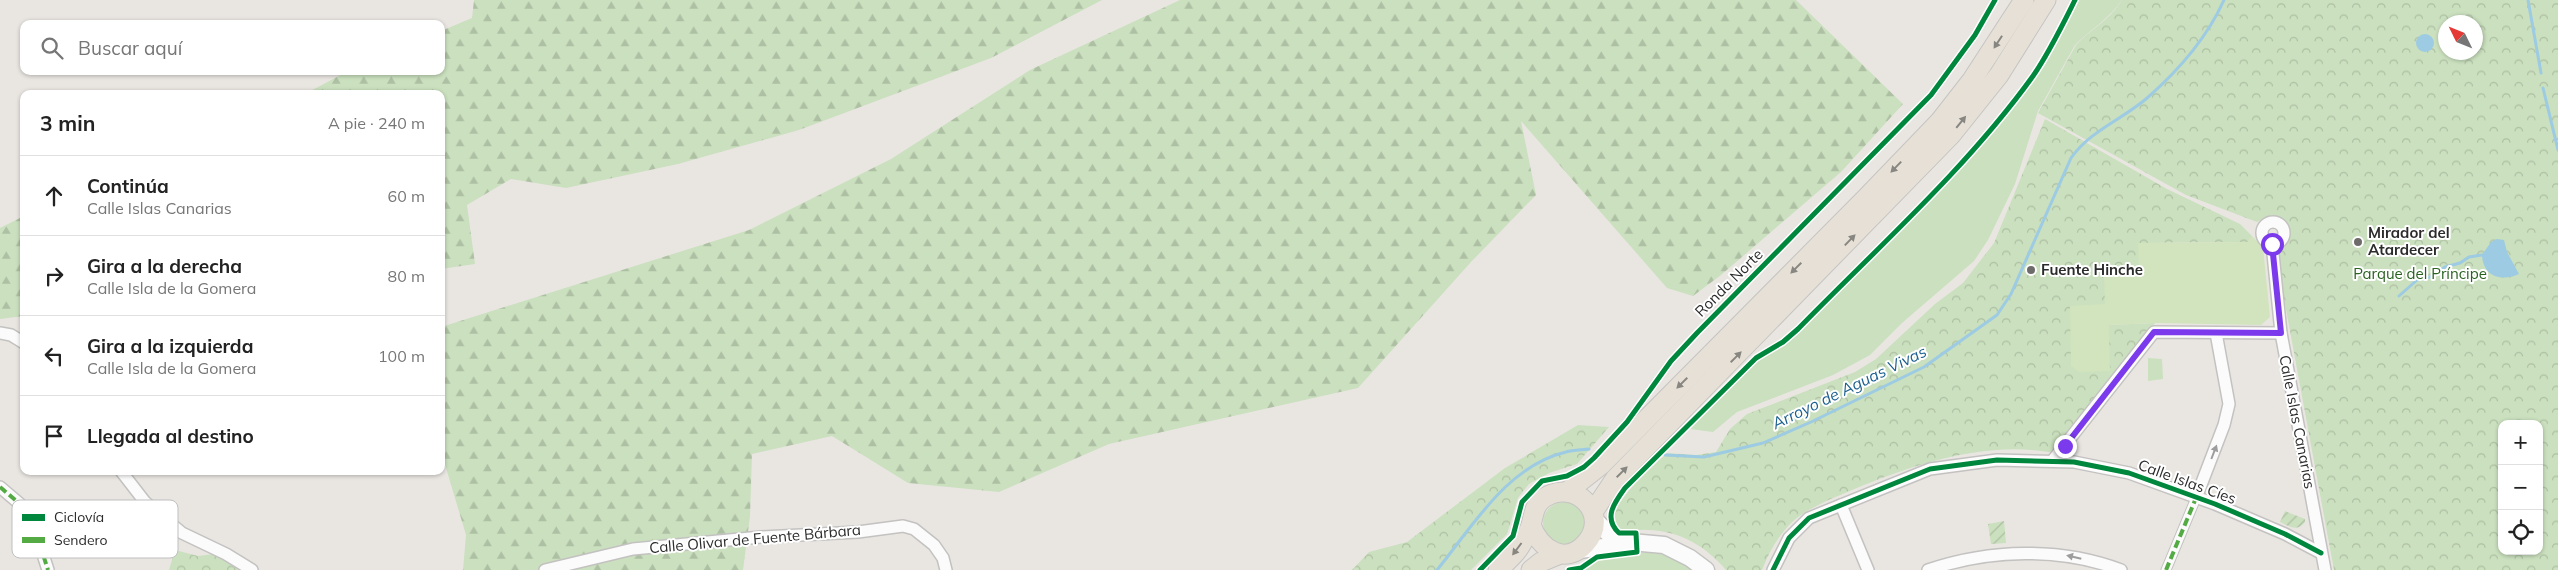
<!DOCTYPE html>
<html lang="es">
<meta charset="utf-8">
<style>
:root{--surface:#fff;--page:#f2f2f2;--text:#222;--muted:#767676;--line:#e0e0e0}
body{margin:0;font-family:Mulish,sans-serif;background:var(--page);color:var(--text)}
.controls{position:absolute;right:15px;bottom:15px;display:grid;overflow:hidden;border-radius:10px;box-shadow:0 1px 4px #0004}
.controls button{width:45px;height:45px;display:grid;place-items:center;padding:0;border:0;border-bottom:1px solid var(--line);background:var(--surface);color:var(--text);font:25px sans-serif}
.compass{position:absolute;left:2438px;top:15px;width:45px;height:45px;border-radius:50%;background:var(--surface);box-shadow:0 1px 4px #0004;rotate:313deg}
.stop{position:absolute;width:15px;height:15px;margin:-11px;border:4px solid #7c3aed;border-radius:50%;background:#fff}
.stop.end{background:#7c3aed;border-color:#fff;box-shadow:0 1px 5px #0008}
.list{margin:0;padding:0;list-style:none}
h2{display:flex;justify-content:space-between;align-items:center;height:65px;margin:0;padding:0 20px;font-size:21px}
h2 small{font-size:16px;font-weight:400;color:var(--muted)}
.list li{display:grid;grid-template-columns:32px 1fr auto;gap:15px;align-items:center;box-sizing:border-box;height:80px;padding:0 20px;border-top:1px solid var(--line)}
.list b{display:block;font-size:19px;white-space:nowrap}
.list p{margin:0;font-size:16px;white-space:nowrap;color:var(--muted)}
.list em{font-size:16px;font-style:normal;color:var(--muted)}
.icon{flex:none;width:28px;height:28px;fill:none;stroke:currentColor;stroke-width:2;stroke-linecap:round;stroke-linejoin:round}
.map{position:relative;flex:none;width:2558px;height:570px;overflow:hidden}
.search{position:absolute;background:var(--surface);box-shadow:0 1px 4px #0004;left:20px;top:20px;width:425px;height:55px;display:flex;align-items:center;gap:12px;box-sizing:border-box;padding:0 18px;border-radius:10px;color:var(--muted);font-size:19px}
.panel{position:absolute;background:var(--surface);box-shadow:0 1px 4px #0004;left:20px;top:90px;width:425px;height:385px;border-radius:10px}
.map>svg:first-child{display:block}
</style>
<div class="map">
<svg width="2558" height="570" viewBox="0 0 2558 570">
<defs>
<pattern id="forest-firs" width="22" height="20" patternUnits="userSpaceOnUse" patternTransform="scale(1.25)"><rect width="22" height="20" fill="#cae0be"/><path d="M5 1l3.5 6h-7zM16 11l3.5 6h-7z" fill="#aec0a3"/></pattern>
<pattern id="park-crowns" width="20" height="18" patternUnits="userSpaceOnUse" patternTransform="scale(1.25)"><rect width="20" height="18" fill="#cae0be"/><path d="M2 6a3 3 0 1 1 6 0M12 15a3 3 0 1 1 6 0" fill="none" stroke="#aec0a3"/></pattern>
<pattern id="garden-furrows" width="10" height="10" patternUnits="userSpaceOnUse" patternTransform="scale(1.25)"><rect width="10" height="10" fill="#cae0be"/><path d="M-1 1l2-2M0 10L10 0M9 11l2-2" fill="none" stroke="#aec0a3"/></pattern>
</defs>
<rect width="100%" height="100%" fill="#e9e6e2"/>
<!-- grass -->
<g fill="#cae0be">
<path d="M2079 0H2122C2109 19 2091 29 2075 45L2038 111 2015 184 1988 240 1974 261 1902 323 1870 355 1833 375 1737 412 1713 432 1690 429 1757 360 1782 347 1796 336 1917 214 2001 123 2048 56Z"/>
<path d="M2148 358 2162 359 2163 379 2148 381Z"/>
<circle cx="1564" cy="523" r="21"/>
<path d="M1637 552 1664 554 1693 570H1570L1581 568 1597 557Z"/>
</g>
<!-- forest -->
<g fill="url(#forest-firs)">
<path d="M474 0H1102L991 58 799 130 678 164 566 188 511 179 467 205 475 264 441 269V94H305L348 71H441V31L472 18Z"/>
<path d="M1180 0H1796L1903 104 1841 172 1721 275 1693 296 1667 288 1521 121 1536 195 1471 262 1358 388 1109 444 999 492 908 483 832 436 752 454 750 516 743 570H463L466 535 441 451V327L749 230 891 159 1030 70Z"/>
<path d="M24 216V316L0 319V228Z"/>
</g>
<!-- park -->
<g fill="url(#park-crowns)" fill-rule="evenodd">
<path d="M2122 0H2558V570H2334L2276 255C2284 246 2291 234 2286 221L2271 215 2257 222 2186 195 2038 113 2076 45C2092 28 2109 21 2122 0ZM2446 22H2476V52H2446ZM2502 424H2539V551H2502Z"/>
<path d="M2045 119 2167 189 2240 224 2252 236 2248 242 2139 243V273L2109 325 2155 323 2055 453C1986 440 1915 464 1852 490 1831 499 1809 507 1792 522 1778 536 1769 552 1762 570H1726C1706 546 1678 530 1647 530 1639 529 1628 533 1620 530 1593 516 1656 464 1667 453L1696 455 1716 452 1730 429 1747 414 1855 372 1876 359 1935 304 1963 283 1994 243Z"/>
<path d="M1578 425 1609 427 1577 464 1549 473 1529 484 1518 498 1507 534 1471 570H1352L1369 552 1407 542 1505 468Z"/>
<path d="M175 550 198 556 214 554 239 570H169Z"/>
</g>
<!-- garden -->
<g fill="url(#garden-furrows)">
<path d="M2285 511 2305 519V522C2297 532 2290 527 2280 522Z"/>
<path d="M2004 521 2006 543 1991 544 1988 524Z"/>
</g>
<!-- pitch -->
<path fill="#d2e4bd" d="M2252 236 2263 247 2270 317 2261 325 2155 323 2109 325 2110 371 2079 372 2071 366 2070 306 2105 304 2104 274 2139 273 2138 243 2248 242Z"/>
<!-- water -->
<g fill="#9dcbe3">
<circle cx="2425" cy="43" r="9"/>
<path d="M2497 239 2504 240 2507 252 2519 274C2502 282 2483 277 2482 255L2491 242Z"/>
</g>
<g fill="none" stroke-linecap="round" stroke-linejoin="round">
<!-- stream -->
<g stroke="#9dcbe3" stroke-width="3">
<path d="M2528 0 2541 73"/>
<path d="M2543 88 2558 150"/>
<path d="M2399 296 2417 280 2430 277 2445 267 2460 263 2469 257 2482 255"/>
<path d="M1665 455 1704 457 1763 443 1811 422 1924 367 1997 315 2011 294 2071 158C2090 131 2121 120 2146 99 2177 72 2207 38 2224 0"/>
<path d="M1437 570C1473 526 1507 466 1566 452 1573 450 1582 450 1589 449"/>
</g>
<defs>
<path id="pedestrian" d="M2166 570 2196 498"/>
<g id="minor">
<circle cx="2273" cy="233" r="11"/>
<path d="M2272 244 2281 333 2325 570"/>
<path d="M0 333 11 335 24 343"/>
<path d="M2053 460 2154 332 2281 333"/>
<path d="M121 471 145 502 182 533 226 554 252 570"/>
<path d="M0 487 20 504 38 539 48 570"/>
<path d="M2196 498 2224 425 2229 404 2216 333"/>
<path d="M1841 505 1868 570"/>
<path d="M545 570 633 549 761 537 858 532 903 526 914 529 934 545 943 558 946 570"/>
<path d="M1773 570 1789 538 1809 518 1930 469 1997 460 2074 462 2129 473 2215 504 2285 534 2321 553"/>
<path d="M1928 570C1990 549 2060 547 2121 570"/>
</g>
<g id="secondary">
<path d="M1596 521 1610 535 1620 541 1664 545 1690 558 1706 570"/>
<path d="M1579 550 1629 544"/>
</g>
<g id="trunk">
<path d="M1568 491 1601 465 1867 197 1940 121 1972 80 2024 0"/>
<path d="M1593 512 1615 479 1951 135 1999 75 2046 0"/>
<path d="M1498 570C1505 563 1514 556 1519 548 1523 541 1529 532 1531 525 1534 514 1534 505 1544 498 1575 477 1612 515 1585 544 1565 566 1540 549 1531 525"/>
<path d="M1531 570 1541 562 1560 554"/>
</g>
</defs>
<!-- pedestrian casing -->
<use href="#pedestrian" stroke="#c3c2c1" stroke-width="11"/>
<!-- minor casing -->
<use href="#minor" stroke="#c3c2c1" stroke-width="14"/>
<!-- secondary casing -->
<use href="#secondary" stroke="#c3c2c1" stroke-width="19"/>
<!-- trunk casing -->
<use href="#trunk" stroke="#c5c4c2" stroke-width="21"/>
<!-- pedestrian -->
<use href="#pedestrian" stroke="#fcfbfb" stroke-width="9"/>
<!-- minor -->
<use href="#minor" stroke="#fcfbfb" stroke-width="11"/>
<!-- secondary -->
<use href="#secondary" stroke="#fcfbfb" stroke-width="16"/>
<!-- trunk -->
<use href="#trunk" stroke="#e6e0d6" stroke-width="19"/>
<!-- quiet -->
<g stroke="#54ab44" stroke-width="4" stroke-dasharray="8 4" stroke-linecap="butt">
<path d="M0 487 20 504 38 539 48 570"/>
<path d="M2166 570 2196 498"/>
</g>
<defs>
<g id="cycleway">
<path d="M1480 570 1513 536 1522 502 1542 481 1567 476 1584 467 1594 458 1627 422 1671 361 1697 333 1931 95 1975 35 1995 0"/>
<path d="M1569 570 1581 568 1597 557 1637 552 1636 533H1619C1603 518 1614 503 1625 488L1756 358 1783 342 1798 329C1877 248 1966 169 2033 76 2049 53 2062 26 2075 0"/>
<path d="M1773 570 1789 538 1809 518 1930 469 1997 460 2074 462 2129 473 2215 504 2285 534 2321 553"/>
</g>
</defs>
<!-- cycleway casing -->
<use href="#cycleway" stroke="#fff" stroke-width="8"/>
<!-- cycleway -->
<use href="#cycleway" stroke="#00873e" stroke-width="5"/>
</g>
<!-- one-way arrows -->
<defs><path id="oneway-solid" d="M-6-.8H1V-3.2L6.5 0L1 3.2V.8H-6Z" transform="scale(1.25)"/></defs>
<g fill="#888680">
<use href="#oneway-solid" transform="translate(1998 42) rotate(123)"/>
<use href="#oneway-solid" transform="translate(1961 122) rotate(-51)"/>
<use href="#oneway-solid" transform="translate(1896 167) rotate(134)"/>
<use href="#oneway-solid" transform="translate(1850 240) rotate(-46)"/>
<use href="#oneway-solid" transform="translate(1796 268) rotate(135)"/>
<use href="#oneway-solid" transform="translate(1736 357) rotate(-45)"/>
<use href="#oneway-solid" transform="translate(1682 383) rotate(135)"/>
<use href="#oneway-solid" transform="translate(1622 472) rotate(-45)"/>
<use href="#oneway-solid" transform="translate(1517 549) rotate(127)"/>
</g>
<g fill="#9e9d9d">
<use href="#oneway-solid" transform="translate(2214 452) rotate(-69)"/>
<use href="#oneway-solid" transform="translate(2074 557) rotate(-167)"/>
</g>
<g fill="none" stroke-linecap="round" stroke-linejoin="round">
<!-- route -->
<path stroke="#7c3aed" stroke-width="6" d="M2065 446 2154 332 2281 333 2272 244"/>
</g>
<!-- markers -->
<g fill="#6e6c6b" stroke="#fff" stroke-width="2">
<circle cx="2358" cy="242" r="5"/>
<circle cx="2031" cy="270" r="5"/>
</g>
<g text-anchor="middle" stroke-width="4" stroke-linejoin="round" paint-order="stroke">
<!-- poi labels -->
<g font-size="15" font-weight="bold" fill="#2b2b2b" stroke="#fff" text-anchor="start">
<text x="2368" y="238">Mirador del<tspan x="2368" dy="17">Atardecer</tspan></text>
<text x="2041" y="275">Fuente Hinche</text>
</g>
<!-- park labels -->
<g font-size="15" fill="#2a6222" stroke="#fff">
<text x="2420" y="279">Parque del Príncipe</text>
</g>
<!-- street labels -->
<g font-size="15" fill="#2b2b2b" stroke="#fff">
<text transform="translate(1729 283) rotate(-45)" y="5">Ronda Norte</text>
<text transform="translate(2297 422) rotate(79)" y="5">Calle Islas Canarias</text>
<text transform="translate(2187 482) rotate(20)" y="5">Calle Islas Cíes</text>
<text transform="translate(755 539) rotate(-5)" y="5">Calle Olivar de Fuente Bárbara</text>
</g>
<!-- water labels -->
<g font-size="16" font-style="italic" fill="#1b5f8f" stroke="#fff">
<text transform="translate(1849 387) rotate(-26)" y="6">Arroyo de Aguas Vivas</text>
</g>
</g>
<!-- legend -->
<rect x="12" y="500" width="166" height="58" rx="8" fill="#fff" stroke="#bfbfbf" stroke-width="1"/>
<rect x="22" y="514" width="23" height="7" fill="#00873e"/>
<rect x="22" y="537" width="23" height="6" fill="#54ab44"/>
<g font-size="14" fill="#2b2b2b">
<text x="54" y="522">Ciclovía</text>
<text x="54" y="545">Sendero</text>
</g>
</svg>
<div class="controls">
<button>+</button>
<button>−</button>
<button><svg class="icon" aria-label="locate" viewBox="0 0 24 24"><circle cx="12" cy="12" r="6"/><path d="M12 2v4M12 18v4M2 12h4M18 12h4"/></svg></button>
</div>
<svg class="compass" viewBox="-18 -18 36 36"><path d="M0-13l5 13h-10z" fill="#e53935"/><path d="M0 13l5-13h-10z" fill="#767676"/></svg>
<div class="stop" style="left:2272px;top:244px"></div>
<div class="stop end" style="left:2065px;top:446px"></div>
<div class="search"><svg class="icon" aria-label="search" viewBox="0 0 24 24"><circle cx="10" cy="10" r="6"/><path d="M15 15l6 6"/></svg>Buscar aquí</div>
<section class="panel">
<h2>3 min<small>A pie · 240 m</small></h2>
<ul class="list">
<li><svg class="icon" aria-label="ahead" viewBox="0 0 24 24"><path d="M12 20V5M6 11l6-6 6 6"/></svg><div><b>Continúa</b><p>Calle Islas Canarias</p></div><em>60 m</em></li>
<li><svg class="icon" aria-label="right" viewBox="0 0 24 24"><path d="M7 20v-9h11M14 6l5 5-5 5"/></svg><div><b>Gira a la derecha</b><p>Calle Isla de la Gomera</p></div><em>80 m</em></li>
<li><svg class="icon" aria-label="left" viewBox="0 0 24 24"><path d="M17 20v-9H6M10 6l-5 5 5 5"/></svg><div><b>Gira a la izquierda</b><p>Calle Isla de la Gomera</p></div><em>100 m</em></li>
<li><svg class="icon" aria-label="arrive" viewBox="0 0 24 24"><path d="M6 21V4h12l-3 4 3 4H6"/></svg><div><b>Llegada al destino</b></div></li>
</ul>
</section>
</div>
